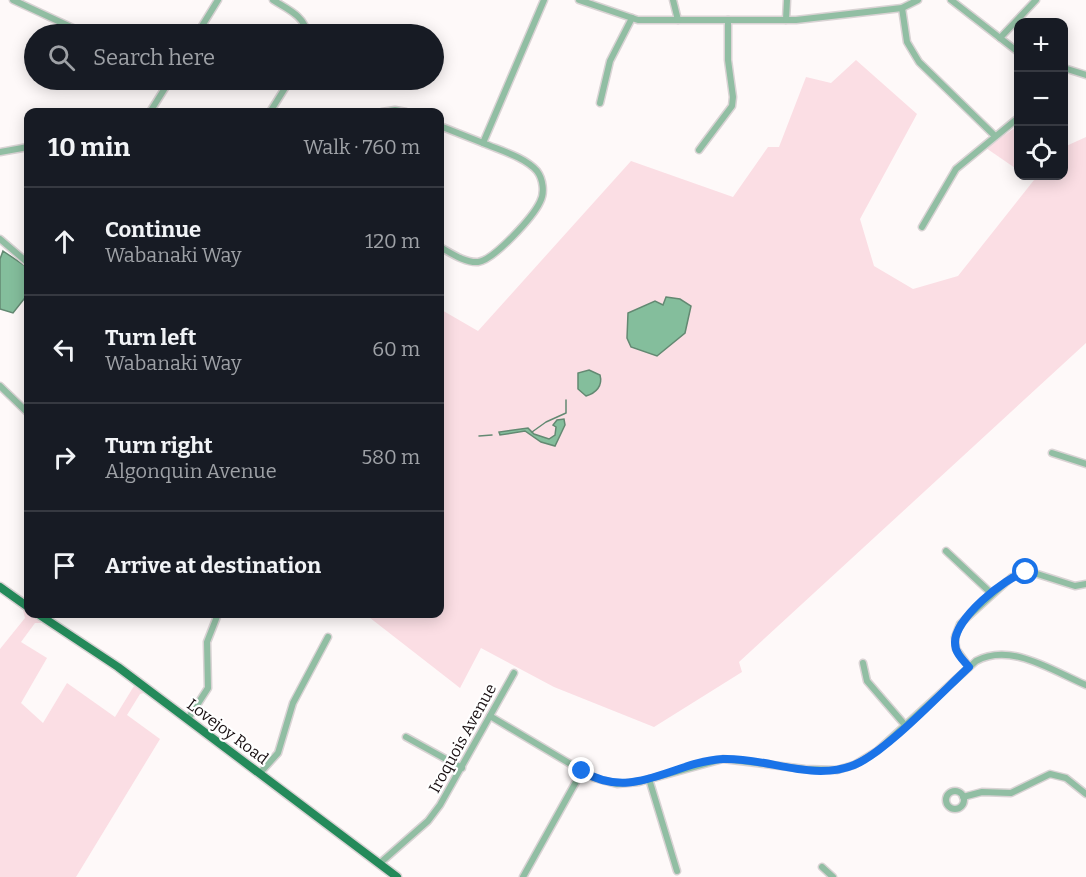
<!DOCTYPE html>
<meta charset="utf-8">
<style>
:root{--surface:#171b24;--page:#242831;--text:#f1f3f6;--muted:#9ea1a6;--line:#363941}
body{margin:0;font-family:Bitter,serif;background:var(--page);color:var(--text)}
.controls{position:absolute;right:18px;top:18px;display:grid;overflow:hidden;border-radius:12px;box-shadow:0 3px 15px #0003}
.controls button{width:54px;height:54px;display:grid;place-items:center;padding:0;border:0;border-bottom:2px solid var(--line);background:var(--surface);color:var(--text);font:30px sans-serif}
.stop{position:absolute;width:18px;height:18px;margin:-14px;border:4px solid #1a73e8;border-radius:50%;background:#fff}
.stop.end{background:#1a73e8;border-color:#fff;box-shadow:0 2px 6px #0008}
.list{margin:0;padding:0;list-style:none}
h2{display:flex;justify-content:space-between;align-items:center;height:78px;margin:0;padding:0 24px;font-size:26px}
h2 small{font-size:20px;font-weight:400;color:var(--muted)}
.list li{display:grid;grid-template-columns:39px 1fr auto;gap:18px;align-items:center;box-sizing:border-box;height:108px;padding:0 24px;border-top:2px solid var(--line)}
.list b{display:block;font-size:22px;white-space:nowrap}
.list p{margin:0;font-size:20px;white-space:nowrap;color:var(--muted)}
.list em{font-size:20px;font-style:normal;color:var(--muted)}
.icon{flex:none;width:33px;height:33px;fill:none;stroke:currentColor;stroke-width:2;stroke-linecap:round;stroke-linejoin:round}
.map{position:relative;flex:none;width:1086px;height:877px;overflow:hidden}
.search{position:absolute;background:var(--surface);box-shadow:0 3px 15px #0003;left:24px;top:24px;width:420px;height:66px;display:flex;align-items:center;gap:15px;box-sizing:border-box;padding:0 21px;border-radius:33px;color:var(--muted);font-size:22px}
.panel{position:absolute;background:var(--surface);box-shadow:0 3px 15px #0003;left:24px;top:108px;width:420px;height:510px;border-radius:12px}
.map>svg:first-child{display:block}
</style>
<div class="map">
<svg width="1086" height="877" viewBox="0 0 1086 877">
<rect width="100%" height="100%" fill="#fef9f9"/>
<!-- green -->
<g fill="#fbdee4">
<path d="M856 60 917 114 860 219 874 266 913 289 958 276 1034 180 1027 176H1064V147L1086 137V343L739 662 742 672 654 727 554 687 481 648 460 688 365 614H440V309L478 331 631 161 733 197 768 147H779L806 77 831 83Z"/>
<path d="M1016 127 1018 129V170L986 148Z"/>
<path d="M23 610 42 623H35L21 642 47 658 21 703 43 723 67 683 115 717 134 686 144 693 140 694 127 715 160 739 76 877H0V649L25 618Z"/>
</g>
<!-- water -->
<g fill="#84be9c" stroke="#638972" stroke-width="1.5">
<path d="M3 251 28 268V294L13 313 0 309V259Z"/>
<path d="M666 297 680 299 691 306 685 333 657 356 631 347 627 338 628 313 655 301 663 305Z"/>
<path d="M589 370 600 375C603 386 596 393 586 396L578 389V373Z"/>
<path d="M564 419 565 425 555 446 541 442 525 431 500 435 499 432 528 428 534 434 549 439 555 435 556 427 553 425 557 420Z"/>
</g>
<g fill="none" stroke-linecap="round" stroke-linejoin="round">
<!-- stream -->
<g stroke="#638972" stroke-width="1.5">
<path d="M532 432 546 422 566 413V400"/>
<path d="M479 436 492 435"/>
</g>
<defs>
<g id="minor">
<path d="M13 0 86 34"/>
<path d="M273 0C287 9 305 16 307 34"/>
<path d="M579 0 638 20H796L902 8 918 0"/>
<path d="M673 0 678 20"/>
<path d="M951 0 1018 52"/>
<path d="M902 8 907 42 919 62 995 136"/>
<path d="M786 20 787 0"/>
<path d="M197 34 218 0"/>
<path d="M1000 38 1036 0"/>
<path d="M1064 68 1086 75"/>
<path d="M600 103 610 61 632 18"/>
<path d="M150 112 170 80"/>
<path d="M270 112 290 80"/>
<path d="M382 112 395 110 406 112"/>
<path d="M440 126 483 143 544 0"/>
<path d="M699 150 732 106 733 97 728 60V20"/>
<path d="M0 152 28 147"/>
<path d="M922 227 956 169 1018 118"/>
<path d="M0 239 28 263"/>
<path d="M440 247C451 253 465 263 478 262 494 260 533 217 540 202 545 193 543 179 537 171 525 157 499 150 483 143"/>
<path d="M0 386 28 413"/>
<path d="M1052 453 1086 464"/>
<path d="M946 551 992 594"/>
<path d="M863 663 867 681 905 725"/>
<path d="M969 667 956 649 955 637 960 624 1012 577 1031 572 1075 586 1086 584"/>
<path d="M490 716 594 778 617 784 639 782 723 759 805 769 837 770 854 765 877 751 976 661C1011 642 1053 671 1086 685"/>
<path d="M188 719 208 688 207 642 218 614"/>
<path d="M406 737 462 768"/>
<path d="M260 773 278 753 293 703 328 637"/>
<path d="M649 779 677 871"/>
<circle cx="955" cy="800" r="9"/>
<path d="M963 797 982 792 1011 793 1050 774 1066 778 1086 794"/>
<path d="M379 864 428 821 440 805 514 673"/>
<path d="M822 867 833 877"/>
<path d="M523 877 582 771"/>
</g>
<g id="major">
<path d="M0 587 28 607"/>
<path d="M38 614 118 667 397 877"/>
</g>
</defs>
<!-- minor casing -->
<use href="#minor" stroke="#d9d3d4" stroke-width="9"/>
<!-- major casing -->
<use href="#major" stroke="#d9d3d4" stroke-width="11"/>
<!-- minor -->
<use href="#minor" stroke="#91bea3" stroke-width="6"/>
<!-- major -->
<use href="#major" stroke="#248a5a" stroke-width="8"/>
</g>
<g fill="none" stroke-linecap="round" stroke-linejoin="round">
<!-- route -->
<path stroke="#1a73e8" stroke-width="8" d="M582 771C633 802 672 762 723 759 766 757 812 782 854 765 885 753 942 692 969 667 963 660 955 653 955 643 954 619 1005 577 1026 572"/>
</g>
<g text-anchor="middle" stroke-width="4.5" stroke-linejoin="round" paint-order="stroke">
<!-- street labels -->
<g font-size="16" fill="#170e10" stroke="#fff">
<text transform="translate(228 731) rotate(37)" y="6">Lovejoy Road</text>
<text transform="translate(462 738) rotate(-61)" y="6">Iroquois Avenue</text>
</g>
</g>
</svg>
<div class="controls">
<button>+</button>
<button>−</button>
<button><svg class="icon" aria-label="locate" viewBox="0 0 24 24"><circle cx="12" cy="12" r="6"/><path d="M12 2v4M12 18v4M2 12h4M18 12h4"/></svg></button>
</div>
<div class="stop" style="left:1026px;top:572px"></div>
<div class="stop end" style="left:582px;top:771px"></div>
<div class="search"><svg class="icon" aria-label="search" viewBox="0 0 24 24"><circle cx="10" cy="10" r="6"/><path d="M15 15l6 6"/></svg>Search here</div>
<section class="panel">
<h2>10 min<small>Walk · 760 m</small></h2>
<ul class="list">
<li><svg class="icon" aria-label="ahead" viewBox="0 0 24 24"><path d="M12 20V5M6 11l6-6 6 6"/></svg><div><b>Continue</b><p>Wabanaki Way</p></div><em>120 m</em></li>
<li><svg class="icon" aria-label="left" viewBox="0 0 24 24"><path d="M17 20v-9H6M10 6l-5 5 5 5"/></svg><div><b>Turn left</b><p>Wabanaki Way</p></div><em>60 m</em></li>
<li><svg class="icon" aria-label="right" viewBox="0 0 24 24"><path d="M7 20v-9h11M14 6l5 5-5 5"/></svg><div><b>Turn right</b><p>Algonquin Avenue</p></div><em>580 m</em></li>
<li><svg class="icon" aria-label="arrive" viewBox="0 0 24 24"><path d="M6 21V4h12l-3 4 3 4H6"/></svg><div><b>Arrive at destination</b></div></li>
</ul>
</section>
</div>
